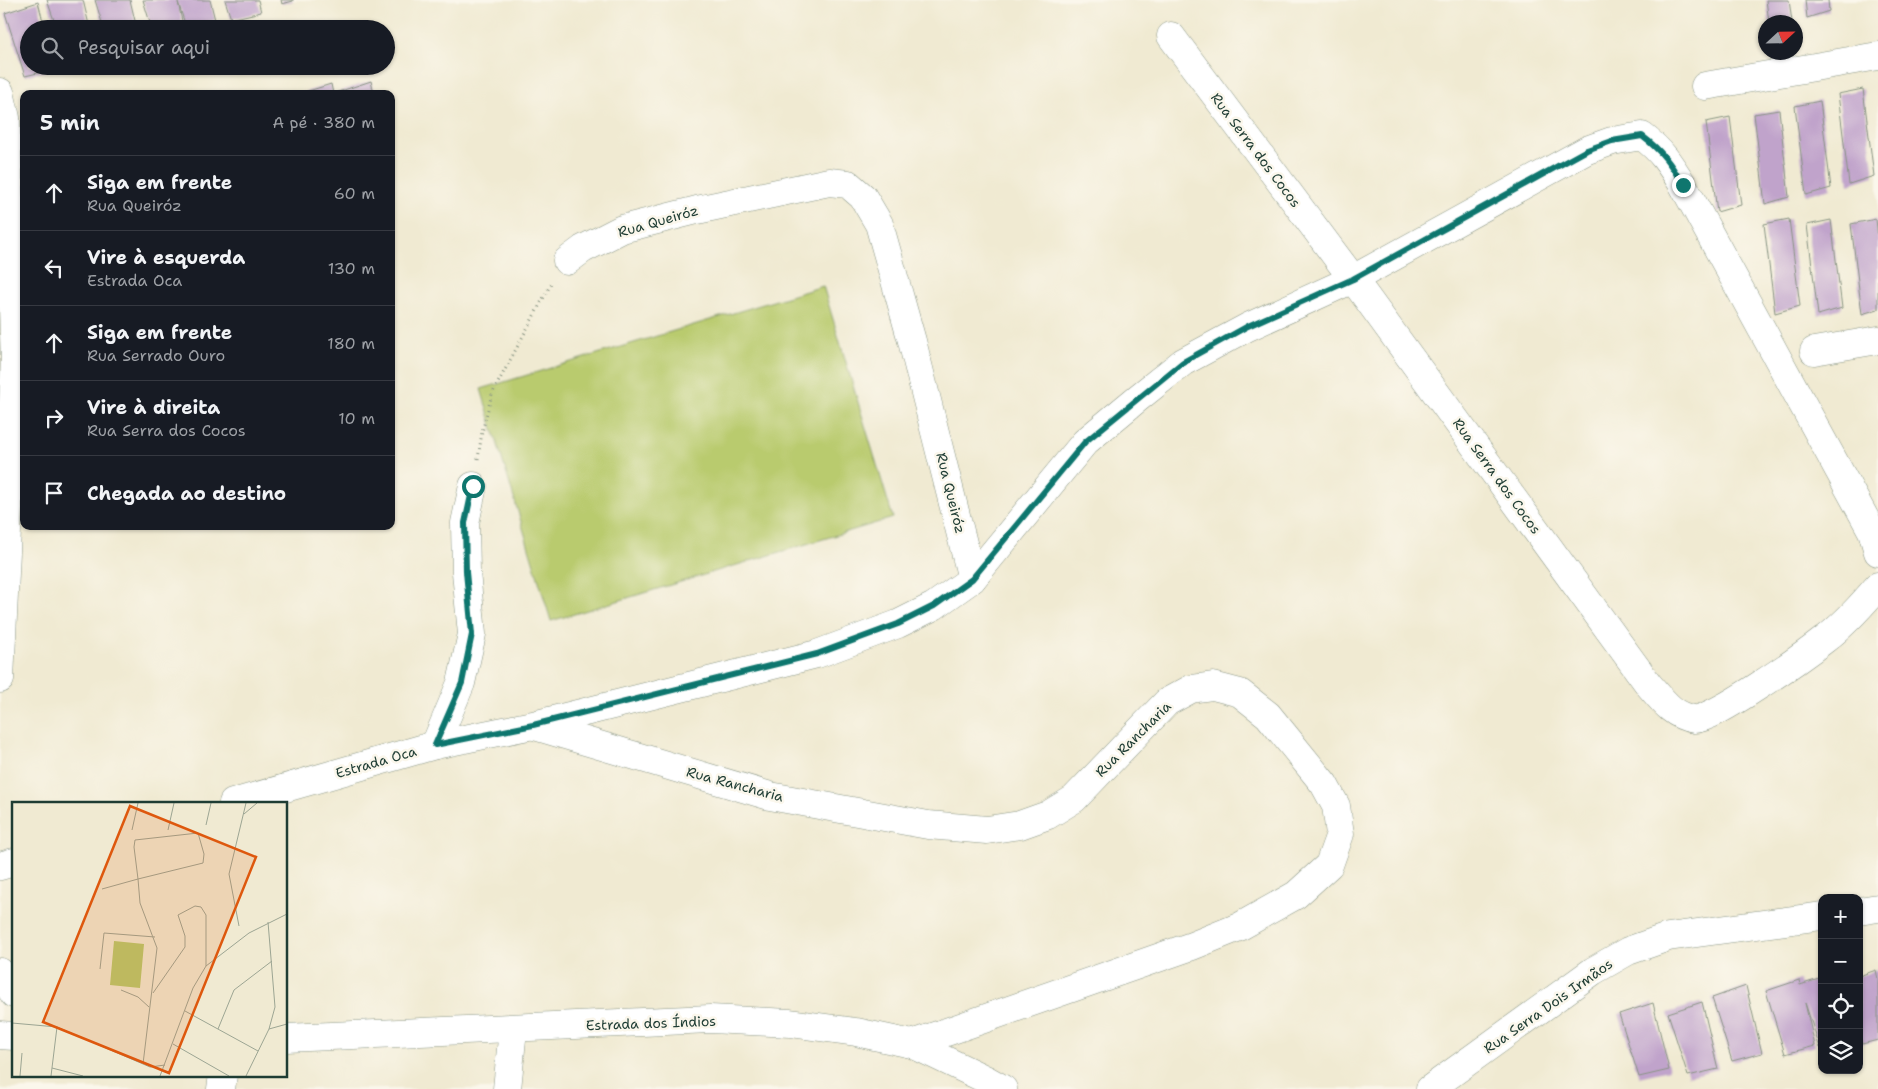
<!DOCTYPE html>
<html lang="pt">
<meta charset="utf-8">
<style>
:root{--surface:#171b24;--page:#242831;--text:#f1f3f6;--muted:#9ea1a6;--line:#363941}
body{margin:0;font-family:"Shantell Sans",sans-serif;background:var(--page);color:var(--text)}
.controls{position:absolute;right:15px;bottom:15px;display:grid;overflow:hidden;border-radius:10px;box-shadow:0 1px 4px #0004}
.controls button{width:45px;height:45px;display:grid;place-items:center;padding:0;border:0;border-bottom:1px solid var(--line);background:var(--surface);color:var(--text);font:25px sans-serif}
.compass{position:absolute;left:1758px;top:15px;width:45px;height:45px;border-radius:50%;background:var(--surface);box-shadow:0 1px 4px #0004;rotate:68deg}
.stop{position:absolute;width:15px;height:15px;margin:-11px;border:4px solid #0f766e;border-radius:50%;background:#fff}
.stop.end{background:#0f766e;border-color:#fff;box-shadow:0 1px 5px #0008}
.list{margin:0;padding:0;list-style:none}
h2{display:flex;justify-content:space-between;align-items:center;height:65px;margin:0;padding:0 20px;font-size:21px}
h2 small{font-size:16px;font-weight:400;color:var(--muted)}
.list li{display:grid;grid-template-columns:32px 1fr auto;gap:15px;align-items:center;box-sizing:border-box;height:75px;padding:0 20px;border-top:1px solid var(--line)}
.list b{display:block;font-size:19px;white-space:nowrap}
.list p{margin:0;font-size:16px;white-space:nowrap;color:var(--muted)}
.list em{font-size:16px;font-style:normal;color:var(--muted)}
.icon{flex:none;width:28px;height:28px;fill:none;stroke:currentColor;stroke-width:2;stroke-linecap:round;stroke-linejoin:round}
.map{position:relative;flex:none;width:1878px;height:1089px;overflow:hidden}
.search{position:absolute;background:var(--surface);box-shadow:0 1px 4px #0004;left:20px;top:20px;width:375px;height:55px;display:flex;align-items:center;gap:12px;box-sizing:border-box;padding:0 18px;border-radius:28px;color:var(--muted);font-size:19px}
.panel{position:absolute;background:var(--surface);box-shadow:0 1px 4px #0004;left:20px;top:90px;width:375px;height:440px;border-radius:10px}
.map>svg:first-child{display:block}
</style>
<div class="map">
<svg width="1878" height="1089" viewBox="0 0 1878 1089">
<rect width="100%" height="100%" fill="#fbf7ec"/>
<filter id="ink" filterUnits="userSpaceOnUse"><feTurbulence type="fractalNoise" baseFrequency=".02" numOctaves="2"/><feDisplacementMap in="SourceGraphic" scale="10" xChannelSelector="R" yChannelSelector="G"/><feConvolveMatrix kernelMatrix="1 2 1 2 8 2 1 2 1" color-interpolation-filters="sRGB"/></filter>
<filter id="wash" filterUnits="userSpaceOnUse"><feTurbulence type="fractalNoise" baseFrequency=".0096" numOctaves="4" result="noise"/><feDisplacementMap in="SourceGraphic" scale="20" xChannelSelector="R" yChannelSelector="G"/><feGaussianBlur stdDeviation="1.12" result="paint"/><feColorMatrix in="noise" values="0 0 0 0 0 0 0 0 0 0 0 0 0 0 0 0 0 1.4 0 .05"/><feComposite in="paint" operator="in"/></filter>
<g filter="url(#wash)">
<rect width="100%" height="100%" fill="#f0ead2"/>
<!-- green -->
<path fill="#b9cb6e" stroke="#6c8451" d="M823 286 893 518 551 621 481 389Z"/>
<g id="blocks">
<!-- building -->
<g fill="#c0a3cb">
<path d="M47 0H83L90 29H57Z"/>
<path d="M95 0H130L137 29H104Z"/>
<path d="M143 0H210L215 20 186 27 178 2 183 26 170 29H152Z"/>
<path d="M225 0H258L261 12 231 19Z"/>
<path d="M281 0H293V1L282 4Z"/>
<path d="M1766 0H1789L1792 22H1769Z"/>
<path d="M1805 0H1828L1829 11 1807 18Z"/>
<path d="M38 2 45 29H29V66H54V69L25 76 5 13Z"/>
<path d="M371 81 374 94H335V93Z"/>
<path d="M331 84 333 94H302V93Z"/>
<path d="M1863 89 1874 176 1849 184 1838 94Z"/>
<path d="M1820 101 1831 188 1806 195 1795 106Z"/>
<path d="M1779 110 1789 197 1765 204 1754 114Z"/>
<path d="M1730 117 1741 205 1717 212 1706 122Z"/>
<path d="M1789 219 1800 306 1775 313 1764 224Z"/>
<path d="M1876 219 1878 239V309L1862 314 1851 224Z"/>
<path d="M1831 220 1842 308 1818 315 1807 225Z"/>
<path d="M1876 970 1878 979V1040L1862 1044 1859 1035V976Z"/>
<path d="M1822 978V1048H1820L1805 1003 1815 1046 1785 1054 1766 991 1799 980 1800 985Z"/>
<path d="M1746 986 1762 1053 1732 1061 1712 998Z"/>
<path d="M1702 1002 1718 1069 1688 1076 1668 1013Z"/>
<path d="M1653 1003 1669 1070 1639 1077 1619 1014Z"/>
</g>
</g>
</g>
<g filter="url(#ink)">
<use href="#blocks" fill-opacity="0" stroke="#889483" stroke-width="1"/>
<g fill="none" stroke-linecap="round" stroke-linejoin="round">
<defs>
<g id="minor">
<path d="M1171 36 1353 279 1649 685C1662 700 1673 716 1694 719 1711 722 1806 654 1824 640 1844 625 1862 605 1878 586"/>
<path d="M1705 86 1878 56"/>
<path d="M0 92 6 118 15 360 0 679"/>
<path d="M567 261 583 249 622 229 697 210 829 182 848 184 863 197 879 224 912 341 972 579"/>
<path d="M1814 351 1878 340"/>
<path d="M535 726 770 796 928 825 987 830 1020 825 1048 815 1074 799 1167 702 1191 689 1213 686 1240 693 1268 715 1324 784 1336 806 1340 834 1329 865 1296 895 1239 927 1192 946 912 1044"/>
<path d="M435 745 461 683 472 634 466 572 465 523 473 486"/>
<path d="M233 803 435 745 533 725 817 654 898 624 934 606 972 579 1085 442 1138 398 1183 362 1248 327 1353 279 1587 150 1612 141 1642 136C1662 151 1670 164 1683 185L1872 531 1878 552"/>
<path d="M0 866 14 862"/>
<path d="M1859 911 1878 908"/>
<path d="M0 972 14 994"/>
<path d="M0 1035 14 1036"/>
<path d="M286 1038 710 1019 790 1023 856 1032 912 1044 985 1079 1003 1089"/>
<path d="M221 1089 223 1075"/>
<path d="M507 1089 513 1029"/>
<path d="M1430 1089 1593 971 1628 951 1668 937 1822 916"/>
</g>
</defs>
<!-- minor casing -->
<use href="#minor" stroke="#889483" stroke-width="29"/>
<!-- path -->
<path stroke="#889483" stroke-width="3" stroke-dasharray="1 4" stroke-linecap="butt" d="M478 459 482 432 492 394 551 284"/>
<!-- minor -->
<use href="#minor" stroke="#fff" stroke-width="28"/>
</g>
</g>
<g fill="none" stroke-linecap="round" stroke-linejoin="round" filter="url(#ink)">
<!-- route -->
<path stroke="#0f766e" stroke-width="6" d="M473 486 465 523 466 572 472 634 462 683 435 745 533 725 817 654 898 624 934 606 972 579 1085 442 1183 362 1248 326 1353 279 1587 150 1612 141 1642 136C1662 151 1671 164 1683 185"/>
</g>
<g text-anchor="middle" stroke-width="5" stroke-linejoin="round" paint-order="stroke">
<!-- street labels -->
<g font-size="14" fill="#1f3d34" stroke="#fbf7ec">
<text transform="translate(1256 150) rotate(53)" y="5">Rua Serra dos Cocos</text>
<text transform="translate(658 221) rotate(-16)" y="5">Rua Queiróz</text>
<text transform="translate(1497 476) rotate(54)" y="5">Rua Serra dos Cocos</text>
<text transform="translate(951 493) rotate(76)" y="5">Rua Queiróz</text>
<text transform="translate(1133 739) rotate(-45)" y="5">Rua Rancharia</text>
<text transform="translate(376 762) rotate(-16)" y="5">Estrada Oca</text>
<text transform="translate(735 784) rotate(15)" y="5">Rua Rancharia</text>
<text transform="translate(1548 1006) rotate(-35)" y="5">Rua Serra Dois Irmãos</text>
<text transform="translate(651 1023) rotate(-2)" y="5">Estrada dos Índios</text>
</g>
</g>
<!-- overview -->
<g transform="translate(12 802)">
<rect width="275" height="275" fill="#f0ead2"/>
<path d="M102 139 132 142 128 186 98 183Z" fill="#b9cb6e"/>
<path fill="none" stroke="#9ca593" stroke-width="1" d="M232 12 245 1M194 23 199 1M120 28 126 1M156 28 162 1M90 87 126 77 187 62 191 61 192 52 186 31 123 38 122 45 126 77 128 101 145 146 131 262M227 124 217 72 234 1M88 167 92 131 143 135M109 188 126 195 137 205M141 191 173 145V134L166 113 183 104 189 105 194 113V164M173 209 246 249M0 221 45 225 138 265 153 263M206 227 222 188 260 159M257 227 275 222M161 242 217 274M40 266 71 274M8 274 10 251M39 274 45 225M148 274 181 186 194 164 237 131 275 112M234 274 257 227 263 205 256 120"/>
<path fill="#de580e" fill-opacity="0.15" stroke="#de580e" stroke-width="2.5" d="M118 4 244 55 157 271 31 220Z"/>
<rect width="275" height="275" fill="none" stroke="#1f3d34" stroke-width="2.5"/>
</g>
</svg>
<div class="controls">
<button>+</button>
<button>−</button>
<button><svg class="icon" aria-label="locate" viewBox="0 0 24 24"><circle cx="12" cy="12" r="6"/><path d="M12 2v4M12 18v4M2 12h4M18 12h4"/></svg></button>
<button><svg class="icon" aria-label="layers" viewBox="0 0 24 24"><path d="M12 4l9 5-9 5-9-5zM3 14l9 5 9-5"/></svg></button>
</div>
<svg class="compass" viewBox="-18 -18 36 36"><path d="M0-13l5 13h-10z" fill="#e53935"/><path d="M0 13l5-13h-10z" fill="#9ea1a6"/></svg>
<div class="stop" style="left:473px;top:486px"></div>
<div class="stop end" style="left:1683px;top:185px"></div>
<div class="search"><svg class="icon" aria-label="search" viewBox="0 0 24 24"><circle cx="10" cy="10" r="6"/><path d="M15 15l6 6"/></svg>Pesquisar aqui</div>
<section class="panel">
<h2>5 min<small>A pé · 380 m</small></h2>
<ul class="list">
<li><svg class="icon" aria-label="ahead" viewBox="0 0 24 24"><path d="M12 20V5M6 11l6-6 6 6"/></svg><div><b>Siga em frente</b><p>Rua Queiróz</p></div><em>60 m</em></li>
<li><svg class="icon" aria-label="left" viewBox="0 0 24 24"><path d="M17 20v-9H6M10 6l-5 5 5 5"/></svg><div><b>Vire à esquerda</b><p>Estrada Oca</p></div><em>130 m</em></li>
<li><svg class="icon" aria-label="ahead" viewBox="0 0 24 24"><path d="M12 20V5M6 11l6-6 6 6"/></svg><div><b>Siga em frente</b><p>Rua Serrado Ouro</p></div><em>180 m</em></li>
<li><svg class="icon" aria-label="right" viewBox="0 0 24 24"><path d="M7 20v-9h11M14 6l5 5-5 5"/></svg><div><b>Vire à direita</b><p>Rua Serra dos Cocos</p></div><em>10 m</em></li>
<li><svg class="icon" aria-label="arrive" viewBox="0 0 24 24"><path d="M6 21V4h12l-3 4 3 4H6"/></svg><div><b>Chegada ao destino</b></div></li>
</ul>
</section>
</div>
